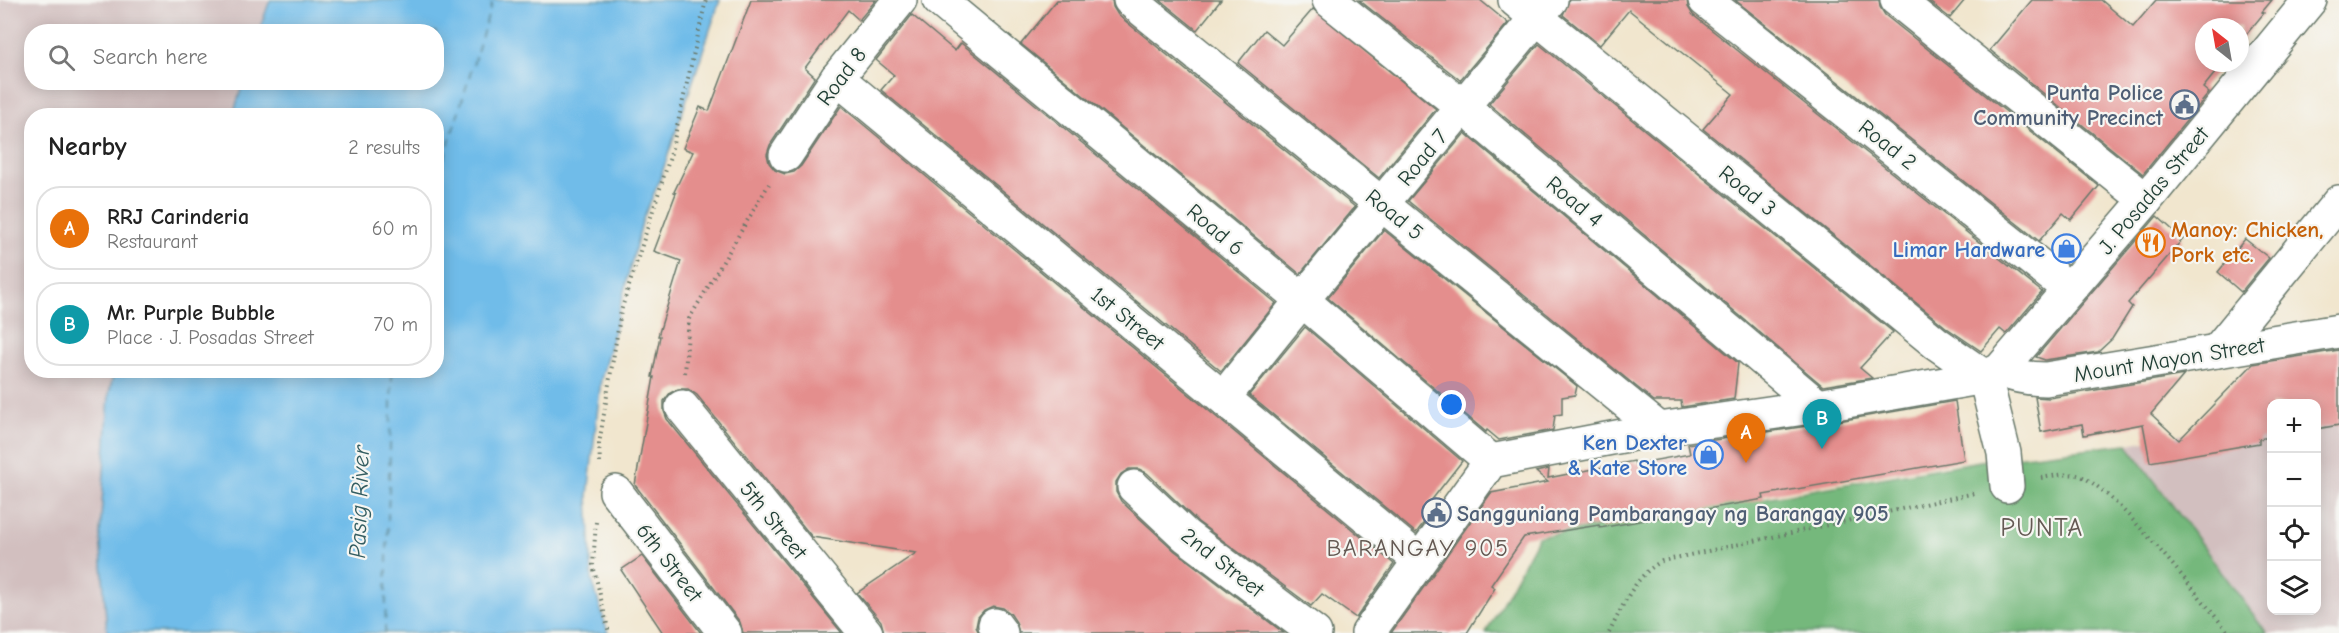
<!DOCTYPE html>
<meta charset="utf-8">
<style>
:root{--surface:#fff;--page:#f6f6f6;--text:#222;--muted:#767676;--line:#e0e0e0;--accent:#db2777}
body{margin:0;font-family:"Comic Neue",sans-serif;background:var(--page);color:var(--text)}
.controls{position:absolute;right:18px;bottom:18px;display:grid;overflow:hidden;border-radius:12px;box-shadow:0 3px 15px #0003}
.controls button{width:54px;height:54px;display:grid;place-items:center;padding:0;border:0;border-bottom:2px solid var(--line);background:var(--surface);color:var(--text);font:30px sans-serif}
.compass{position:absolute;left:2195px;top:18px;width:54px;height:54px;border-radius:50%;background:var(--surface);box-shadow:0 3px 15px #0003;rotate:329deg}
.you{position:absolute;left:1452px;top:405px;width:21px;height:21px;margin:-15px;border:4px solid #fff;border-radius:50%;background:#1a73e8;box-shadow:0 0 0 9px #1a73e833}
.badge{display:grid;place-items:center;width:39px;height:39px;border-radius:50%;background:var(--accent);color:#fff;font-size:20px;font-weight:700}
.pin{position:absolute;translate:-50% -50px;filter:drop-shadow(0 2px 3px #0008)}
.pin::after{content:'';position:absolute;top:32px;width:21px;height:18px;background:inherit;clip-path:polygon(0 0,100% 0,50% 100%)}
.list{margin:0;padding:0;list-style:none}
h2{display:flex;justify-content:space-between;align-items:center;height:78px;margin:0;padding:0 24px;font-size:26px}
h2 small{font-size:20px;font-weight:400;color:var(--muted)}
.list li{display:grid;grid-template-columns:39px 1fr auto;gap:18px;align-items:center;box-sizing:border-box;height:84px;margin:0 12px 12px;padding:0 12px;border:2px solid var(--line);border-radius:24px}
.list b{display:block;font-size:22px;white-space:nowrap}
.list p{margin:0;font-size:20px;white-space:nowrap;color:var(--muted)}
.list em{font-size:20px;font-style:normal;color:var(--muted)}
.icon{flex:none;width:33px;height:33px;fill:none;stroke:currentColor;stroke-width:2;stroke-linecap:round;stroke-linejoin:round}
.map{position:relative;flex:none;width:2339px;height:633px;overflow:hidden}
.search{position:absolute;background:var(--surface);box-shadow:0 3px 15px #0003;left:24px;top:24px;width:420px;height:66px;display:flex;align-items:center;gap:15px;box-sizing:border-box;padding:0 21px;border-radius:24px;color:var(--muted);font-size:22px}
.panel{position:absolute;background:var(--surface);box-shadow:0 3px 15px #0003;left:24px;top:108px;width:420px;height:270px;border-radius:24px}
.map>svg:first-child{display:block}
</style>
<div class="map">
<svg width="2339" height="633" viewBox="0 0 2339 633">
<rect width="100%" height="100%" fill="#f6f6f2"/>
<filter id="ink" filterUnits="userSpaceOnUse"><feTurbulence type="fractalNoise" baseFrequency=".0167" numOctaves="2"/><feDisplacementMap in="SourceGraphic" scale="12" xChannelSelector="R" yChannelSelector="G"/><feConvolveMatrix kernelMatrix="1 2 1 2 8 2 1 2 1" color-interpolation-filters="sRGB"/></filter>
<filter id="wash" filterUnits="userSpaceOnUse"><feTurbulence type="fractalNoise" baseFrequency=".008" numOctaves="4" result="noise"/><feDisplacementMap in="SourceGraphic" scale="24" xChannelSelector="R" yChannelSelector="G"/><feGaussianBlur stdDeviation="1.35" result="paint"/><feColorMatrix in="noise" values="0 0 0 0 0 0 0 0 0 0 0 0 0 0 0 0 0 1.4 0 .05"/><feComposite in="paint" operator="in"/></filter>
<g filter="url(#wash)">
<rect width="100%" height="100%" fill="#f1e6ce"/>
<!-- industrial -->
<g fill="#d2bfbf">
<path d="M0 0H270L259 31 32 32V82L243 83 233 115 32 116V370L114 371 109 394 100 535 107 633H0Z"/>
<path d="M2339 408V633H2267L2127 444 2271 420 2272 610H2316L2317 412Z"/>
</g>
<!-- forest -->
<path fill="#75b87c" stroke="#4a7a58" stroke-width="1.5" d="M2127 444 2267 633H1486L1538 537 1980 461Z"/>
<!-- water -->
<path fill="#70bce9" stroke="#487c8e" stroke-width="1.5" d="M270 0H720L659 182 643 219 601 380 588 495 592 580 608 633H107L100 535 109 394 114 371 436 370V116L233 115 243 83 436 82V32L259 31Z"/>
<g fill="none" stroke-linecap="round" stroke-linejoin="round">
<!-- ferry -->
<g stroke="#335d61" stroke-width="1.5" stroke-dasharray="8 6" stroke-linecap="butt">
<path d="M436 185 493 0"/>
<path d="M385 633 392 370"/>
</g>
</g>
<g id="blocks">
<!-- building -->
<g fill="#e48e8d">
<path d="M751 0H876L859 20 848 10 805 68 815 77 770 145 767 154 769 163 775 170 785 174 794 172 801 166 841 106 1394 564 1356 618 1322 594 1311 606 1198 522 1147 473 1139 469H1129L1121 474 1116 482V492L1121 501 1175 551 1284 633H1019L1016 622 1010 613 1003 608 993 606 984 610 978 617 976 627 979 633H884L881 621 857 593 916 553 812 537 697 395 688 389H678L670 393 664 401V411L667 419 842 633H743L740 622 635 485 654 377H652L660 336H658L681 261 654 251 676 193 674 192 693 152 683 148 700 107 709 111Z"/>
<path d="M1057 0H1112L1113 7 1118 15 1355 207 1300 274 1021 44Z"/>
<path d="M1160 0H1221L1197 30Z"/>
<path d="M1359 0H1480L1508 23 1460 80Z"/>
<path d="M1569 0H1687L1688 7 1693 15 2042 292 2006 334 2000 329 1981 351 1947 328 1703 129 1733 94 1629 10 1600 45 1563 15Z"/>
<path d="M1735 0H1879L1880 7 1885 15 2099 186 2071 220 2063 213 2039 241Z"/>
<path d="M1927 0H1965L1950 18Z"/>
<path d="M2032 0H2101L2133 27 2156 0H2272L2262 12 2264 13 2240 42V27H2204V63H2223L2203 88 2209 93 2143 174 1990 50Z"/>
<path d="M1313 9 1436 109 1379 178 1238 63 1264 30 1282 45Z"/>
<path d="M912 15 955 51 961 43 1276 303 1221 371 881 90 894 75 876 60Z"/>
<path d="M1539 44 1893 332 1860 368 1872 378 1823 386 1489 104Z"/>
<path d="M1465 133 1738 363 1734 399 1682 407 1681 401H1654L1408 201Z"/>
<path d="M2157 216 2183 239 2128 303 2132 307 2112 339 2098 352 2045 360 2036 357Z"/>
<path d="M1384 230 1577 386 1575 395 1562 397V414L1555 415 1553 430 1499 440 1487 430 1486 432 1328 298Z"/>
<path d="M2245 239 2269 258 2241 292 2218 272Z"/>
<path d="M1305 327 1462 461 1427 506 1438 504 1416 533 1249 395Z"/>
<path d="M2339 350V425L2316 429V404H2271V437L2259 439V443L2150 462 2143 424 2084 435 2082 424 2041 432 2035 397 2049 398 2184 375 2151 414 2179 440 2253 364Z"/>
<path d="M1955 401 1964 460 1763 495 1764 499 1600 528 1599 525 1524 537 1491 585 1495 588 1467 633H1391L1491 493 1548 482 1536 472 1549 469 1548 478 1634 461 1635 464 1690 454 1688 444 1821 424Z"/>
<path d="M642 556 701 633H663L621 570Z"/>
</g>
</g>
</g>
<g filter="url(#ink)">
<use href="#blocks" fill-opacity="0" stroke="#68786a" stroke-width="1.5"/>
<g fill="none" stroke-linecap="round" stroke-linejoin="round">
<defs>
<g id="minor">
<path d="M939 0 1302 300 1491 461"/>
<path d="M1130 0 1659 429"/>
<path d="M1329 0 1463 107 1818 406"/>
<path d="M1515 0 1936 343 1985 377 2004 453 2007 486"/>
<path d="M1705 0 2069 289"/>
<path d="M1897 0 2146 200"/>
<path d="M837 78 1419 560"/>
<path d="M786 155 837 78 900 0"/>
<path d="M2217 351 2339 202"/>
<path d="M2000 370C2016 377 2029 379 2046 379L2339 331"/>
<path d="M1224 397 1302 300 1551 0"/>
<path d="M682 407 866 633"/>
<path d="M1134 487 1186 536 1315 633"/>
<path d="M616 492 725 633"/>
<path d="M995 625 1001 633"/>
<path d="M1368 633 1491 461 1659 429 1818 406 1985 377 2000 370 2146 200 2310 0"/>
</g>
</defs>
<!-- minor casing -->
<use href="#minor" stroke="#68786a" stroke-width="36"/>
<!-- path -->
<g stroke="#68786a" stroke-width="4" stroke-dasharray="1.5 4.5" stroke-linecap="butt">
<path d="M685 373 689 319 769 184"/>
<path d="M600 463 599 444 621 311 670 157 706 0"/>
<path d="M2041 478C2052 476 2065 473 2077 475 2110 482 2203 602 2229 633"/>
<path d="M596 522 593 565 609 633"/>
<path d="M1609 633C1623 606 1634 576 1662 561L1975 493"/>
</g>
<!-- minor -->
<use href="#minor" stroke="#fff" stroke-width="33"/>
</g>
</g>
<!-- icons -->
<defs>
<symbol id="civic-ring" viewBox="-11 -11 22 22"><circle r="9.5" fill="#f6f6f2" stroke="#5c6f8a" stroke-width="1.5"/><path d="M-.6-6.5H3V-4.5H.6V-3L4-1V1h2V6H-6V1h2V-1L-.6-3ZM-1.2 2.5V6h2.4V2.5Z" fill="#5c6f8a"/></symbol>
<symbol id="restaurant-ring" viewBox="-11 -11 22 22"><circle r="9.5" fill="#f6f6f2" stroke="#e8710a" stroke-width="1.5"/><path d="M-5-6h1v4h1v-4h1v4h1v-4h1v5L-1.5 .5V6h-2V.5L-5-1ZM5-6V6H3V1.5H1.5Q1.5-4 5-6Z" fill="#e8710a"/></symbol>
<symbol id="shop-ring" viewBox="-11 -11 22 22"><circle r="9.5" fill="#f6f6f2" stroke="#3f7fe0" stroke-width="1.5"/><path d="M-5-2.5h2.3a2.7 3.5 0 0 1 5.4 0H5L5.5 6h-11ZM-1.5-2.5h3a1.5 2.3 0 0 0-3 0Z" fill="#3f7fe0"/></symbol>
</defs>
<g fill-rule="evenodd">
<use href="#civic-ring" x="2168" y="88" width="33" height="33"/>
<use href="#restaurant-ring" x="2134" y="226" width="33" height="33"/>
<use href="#shop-ring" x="2050" y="232" width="33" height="33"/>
<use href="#shop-ring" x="1692" y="438" width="33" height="33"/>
<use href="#civic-ring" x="1420" y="496" width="33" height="33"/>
</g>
<g text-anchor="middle" stroke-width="4.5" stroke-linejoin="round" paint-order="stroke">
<!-- street labels -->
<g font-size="22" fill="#1f3d34" stroke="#f6f6f2">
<text transform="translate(841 76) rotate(-53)" y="8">Road 8</text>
<text transform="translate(1888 144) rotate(38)" y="8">Road 2</text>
<text transform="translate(1422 157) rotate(-51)" y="8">Road 7</text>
<text transform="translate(1748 190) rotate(39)" y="8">Road 3</text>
<text transform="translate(2153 190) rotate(-50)" y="8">J. Posadas Street</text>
<text transform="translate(1575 201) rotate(40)" y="8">Road 4</text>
<text transform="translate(1395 214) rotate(39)" y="8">Road 5</text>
<text transform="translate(1216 229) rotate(40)" y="8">Road 6</text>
<text transform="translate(1128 318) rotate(39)" y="8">1st Street</text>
<text transform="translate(2169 359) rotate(-9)" y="8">Mount Mayon Street</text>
<text transform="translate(774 520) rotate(51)" y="8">5th Street</text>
<text transform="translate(670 562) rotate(52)" y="8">6th Street</text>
<text transform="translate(1223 562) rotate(38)" y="8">2nd Street</text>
</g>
<!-- service labels -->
<g font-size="22" font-weight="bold" fill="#4e5e75" stroke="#f6f6f2" text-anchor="end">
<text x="2163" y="100">Punta Police<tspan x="2163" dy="25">Community Precinct</tspan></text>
<text x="1457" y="521" text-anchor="start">Sangguniang Pambarangay ng Barangay 905</text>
</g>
<!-- food labels -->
<g font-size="22" font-weight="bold" fill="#c56008" stroke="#f6f6f2" text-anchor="start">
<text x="2171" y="237">Manoy: Chicken,<tspan x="2171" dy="25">Pork etc.</tspan></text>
</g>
<!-- shop labels -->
<g font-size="22" font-weight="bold" fill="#366cbe" stroke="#f6f6f2" text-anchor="end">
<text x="2045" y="257">Limar Hardware</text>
<text x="1687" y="450">Ken Dexter<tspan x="1687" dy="25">&amp; Kate Store</tspan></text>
</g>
<!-- water labels -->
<g font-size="24" font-style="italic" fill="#335d61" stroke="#f6f6f2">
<text transform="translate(359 502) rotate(-88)" y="8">Pasig River</text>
</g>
<!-- neighbourhood labels -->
<g font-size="24" letter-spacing="1.5" fill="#645953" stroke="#f6f6f2">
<text x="1418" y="556">BARANGAY 905</text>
</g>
<!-- quarter labels -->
<g font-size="26" letter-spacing="1.5" fill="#645953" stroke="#f6f6f2">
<text x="2042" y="536">PUNTA</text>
</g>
</g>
</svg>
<div class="controls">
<button>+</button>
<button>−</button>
<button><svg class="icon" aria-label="locate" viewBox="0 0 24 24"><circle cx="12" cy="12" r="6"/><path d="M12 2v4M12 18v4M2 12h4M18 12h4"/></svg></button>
<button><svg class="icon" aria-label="layers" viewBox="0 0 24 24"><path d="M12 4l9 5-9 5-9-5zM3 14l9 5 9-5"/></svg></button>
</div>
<svg class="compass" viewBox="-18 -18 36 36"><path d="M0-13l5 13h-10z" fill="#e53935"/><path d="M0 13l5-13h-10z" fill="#767676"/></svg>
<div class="you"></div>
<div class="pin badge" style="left:1746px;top:463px;background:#e8710a">A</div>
<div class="pin badge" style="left:1822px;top:449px;background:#0f9aa8">B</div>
<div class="search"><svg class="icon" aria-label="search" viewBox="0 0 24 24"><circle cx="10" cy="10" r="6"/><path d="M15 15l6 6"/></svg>Search here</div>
<section class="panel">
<h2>Nearby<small>2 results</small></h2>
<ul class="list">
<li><span class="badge" style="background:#e8710a">A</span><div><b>RRJ Carinderia</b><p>Restaurant</p></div><em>60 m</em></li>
<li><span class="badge" style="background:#0f9aa8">B</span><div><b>Mr. Purple Bubble</b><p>Place · J. Posadas Street</p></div><em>70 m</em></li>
</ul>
</section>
</div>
